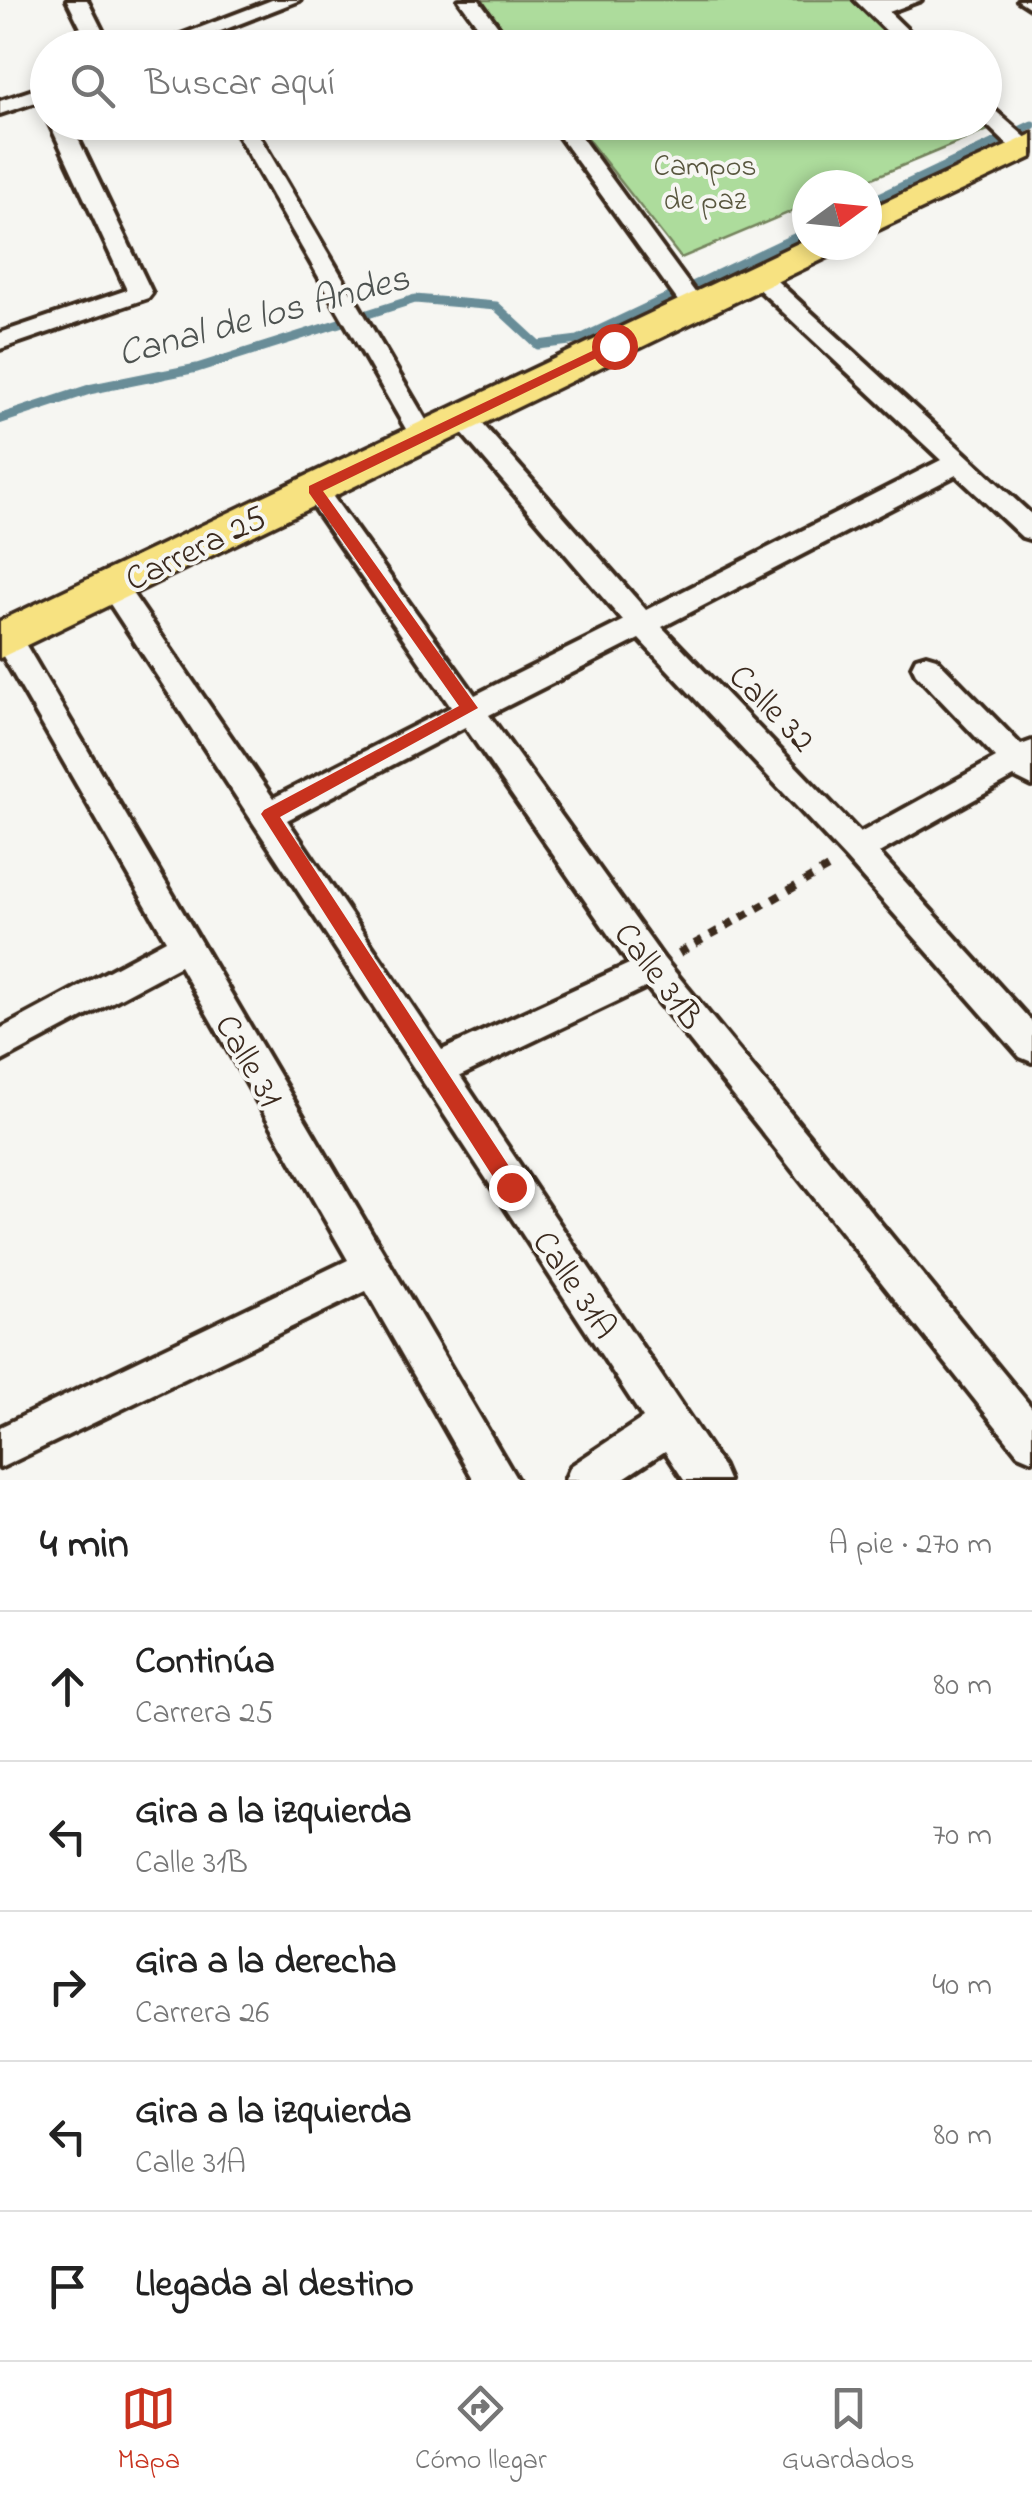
<!DOCTYPE html>
<html lang="es">
<meta charset="utf-8">
<style>
:root{--surface:#fff;--page:#f2f2f2;--text:#222;--muted:#767676;--line:#e0e0e0;--accent:#c8321e}
body{margin:0;font-family:"Indie Flower",sans-serif;background:var(--page);color:var(--text)}
.compass{position:absolute;left:792px;top:170px;width:90px;height:90px;border-radius:50%;background:var(--surface);box-shadow:0 5px 15px #0003;rotate:75deg}
.stop{position:absolute;width:30px;height:30px;margin:-22px;border:8px solid #c8321e;border-radius:50%;background:#fff}
.stop.end{background:#c8321e;border-color:#fff;box-shadow:0 2px 10px #0008}
.list{margin:0;padding:0;list-style:none}
h2{display:flex;justify-content:space-between;align-items:center;height:130px;margin:0;padding:0 40px;font-size:42px}
h2 small{font-size:32px;font-weight:400;color:var(--muted)}
.list li{display:grid;grid-template-columns:65px 1fr auto;gap:30px;align-items:center;box-sizing:border-box;height:150px;padding:0 40px;border-top:2px solid var(--line)}
.list b{display:block;font-size:38px;white-space:nowrap}
.list p{margin:0;font-size:32px;white-space:nowrap;color:var(--muted)}
.list em{font-size:32px;font-style:normal;color:var(--muted)}
.icon{flex:none;width:55px;height:55px;fill:none;stroke:currentColor;stroke-width:2;stroke-linecap:round;stroke-linejoin:round}
.map{position:relative;flex:none;width:1032px;height:1480px;overflow:hidden}
.search{position:absolute;background:var(--surface);box-shadow:0 5px 15px #0003;left:30px;right:30px;top:30px;height:110px;display:flex;align-items:center;gap:25px;box-sizing:border-box;padding:0 35px;border-radius:55px;color:var(--muted);font-size:38px}
.sheet{height:880px;background:var(--surface)}
nav{display:flex;justify-content:space-around;align-items:center;box-sizing:border-box;height:140px;border-top:2px solid var(--line);background:var(--surface);font-size:28px;color:var(--muted)}
nav a{display:grid;justify-items:center;gap:5px}
nav .on{color:var(--accent)}
.map>svg:first-child{display:block}
</style>
<div class="map">
<svg width="1032" height="1480" viewBox="0 0 1032 1480">
<rect width="100%" height="100%" fill="#f6f6f2"/>
<filter id="ink" filterUnits="userSpaceOnUse"><feTurbulence type="fractalNoise" baseFrequency=".01" numOctaves="2"/><feDisplacementMap in="SourceGraphic" scale="20" xChannelSelector="R" yChannelSelector="G"/><feConvolveMatrix kernelMatrix="1 2 1 2 8 2 1 2 1" color-interpolation-filters="sRGB"/></filter>
<g filter="url(#ink)">
<!-- green -->
<g fill="#addc9c" stroke="#74835d" stroke-width="2.5">
<path d="M480 0H860L911 47H517Z"/>
<path d="M985 117 995 127 856 185H807V205L681 258 575 123 984 122Z"/>
</g>
<g fill="none" stroke-linecap="round" stroke-linejoin="round">
<!-- stream-far1 -->
<g stroke="#698d98" stroke-width="9">
<path d="M867 203 1032 125"/>
<path d="M147 378 197 368 415 299 496 306 538 345 578 340 807 232"/>
</g>
<!-- stream -->
<path stroke="#698d98" stroke-width="10" d="M0 419 91 389 160 375"/>
<defs>
<g id="street">
<path d="M67 0H87L111 48H91Z"/>
<path d="M272 0H300L177 48H147Z"/>
<path d="M459 0H479L514 48H494Z"/>
<path d="M855 0H921L889 12 926 48H904Z"/>
<path d="M1018 0H1032V9Z"/>
<path d="M48 85V98L0 114V101Z"/>
<path d="M984 105 991 107 1032 143V153H1016L984 122Z"/>
<path d="M49 122H70L152 293 148 298 0 349V333L127 290Z"/>
<path d="M230 122H251L436 437 432 443H414Z"/>
<path d="M549 122H570L702 302 706 307 702 312H686Z"/>
<path d="M758 269 766 271 1032 515V540L1022 537 956 475 662 627 860 833 996 758 916 674 912 666 916 658 926 655 936 658 1021 745 1032 741V786L1014 777 879 853 1032 1022V1062L1020 1057 846 859 639 639 489 715 664 959 1032 1408V1460L1018 1454 647 987 460 1076 722 1466 728 1480H684L665 1451 621 1480H565L571 1466 643 1418 99 587 103 580H123L273 798 451 707 305 495 301 489 305 483H323L475 695 623 621 454 424 450 418 454 412H472L646 610 941 460 750 281 746 276 750 271ZM465 727 629 964 442 1050 287 820Z"/>
<path d="M7 627 17 630 517 1480H474L366 1291 0 1468V1427L348 1260 180 966 0 1062V1029L166 940 0 651V629Z"/>
</g>
<g id="primary">
<path d="M1032 134V157L867 235V210Z"/>
<path d="M807 239V245H841L836 253 0 658V621Z"/>
</g>
</defs>
<!-- street casing -->
<use href="#street" stroke="#3b2a1e" stroke-width="8"/>
<!-- primary casing -->
<use href="#primary" stroke="#3b2a1e" stroke-width="7"/>
<!-- path -->
<path stroke="#3b2a1e" stroke-width="8" stroke-dasharray="9 9" stroke-linecap="butt" d="M679 953 833 865"/>
<!-- street -->
<use href="#street" fill="#f6f6f2" fill-rule="evenodd"/>
<!-- primary -->
<use href="#primary" fill="#f7e281" fill-rule="evenodd"/>
</g>
</g>
<!-- route -->
<path fill="#c8321e" d="M609 343 621 346 323 491 478 708 280 817 518 1180 521 1187 511 1196 504 1194 261 814 264 810 459 706 309 493V486Z"/>
<g text-anchor="middle" stroke-width="8" stroke-linejoin="round" paint-order="stroke">
<!-- far-park labels -->
<g font-size="30" fill="#58563e" stroke="#f6f6f2">
<text x="705" y="175">Campos<tspan x="705" dy="34">de paz</tspan></text>
</g>
<!-- street labels -->
<g font-size="35" fill="#3b2a1e" stroke="#f6f6f2">
<text transform="translate(195 547) rotate(-26)" y="12">Carrera 25</text>
<text transform="translate(773 707) rotate(46)" y="12">Calle 32</text>
<text transform="translate(660 975) rotate(53)" y="12">Calle 31B</text>
<text transform="translate(250 1060) rotate(60)" y="12">Calle 31</text>
<text transform="translate(576 1284) rotate(56)" y="12">Calle 31A</text>
</g>
<!-- water labels -->
<g font-size="38" font-style="italic" fill="#4e5351" stroke="#f6f6f2">
<text transform="translate(263 314) rotate(-15)" y="13">Canal de los Andes</text>
</g>
</g>
</svg>
<svg class="compass" viewBox="-18 -18 36 36"><path d="M0-13l5 13h-10z" fill="#e53935"/><path d="M0 13l5-13h-10z" fill="#767676"/></svg>
<div class="stop" style="left:614px;top:346px"></div>
<div class="stop end" style="left:511px;top:1187px"></div>
<div class="search"><svg class="icon" aria-label="search" viewBox="0 0 24 24"><circle cx="10" cy="10" r="6"/><path d="M15 15l6 6"/></svg>Buscar aquí</div>
</div>
<section class="sheet">
<h2>4 min<small>A pie · 270 m</small></h2>
<ul class="list">
<li><svg class="icon" aria-label="ahead" viewBox="0 0 24 24"><path d="M12 20V5M6 11l6-6 6 6"/></svg><div><b>Continúa</b><p>Carrera 25</p></div><em>80 m</em></li>
<li><svg class="icon" aria-label="left" viewBox="0 0 24 24"><path d="M17 20v-9H6M10 6l-5 5 5 5"/></svg><div><b>Gira a la izquierda</b><p>Calle 31B</p></div><em>70 m</em></li>
<li><svg class="icon" aria-label="right" viewBox="0 0 24 24"><path d="M7 20v-9h11M14 6l5 5-5 5"/></svg><div><b>Gira a la derecha</b><p>Carrera 26</p></div><em>40 m</em></li>
<li><svg class="icon" aria-label="left" viewBox="0 0 24 24"><path d="M17 20v-9H6M10 6l-5 5 5 5"/></svg><div><b>Gira a la izquierda</b><p>Calle 31A</p></div><em>80 m</em></li>
<li><svg class="icon" aria-label="arrive" viewBox="0 0 24 24"><path d="M6 21V4h12l-3 4 3 4H6"/></svg><div><b>Llegada al destino</b></div></li>
</ul>
</section>
<nav>
<a class="on"><svg class="icon" aria-label="map" viewBox="0 0 24 24"><path d="M3 6l6-2 6 2 6-2v14l-6 2-6-2-6 2zM9 4v14M15 6v14"/></svg>Mapa</a>
<a><svg class="icon" aria-label="directions" viewBox="0 0 24 24"><path d="M12 3l9 9-9 9-9-9zM9 14v-3h6M13 9l2 2-2 2"/></svg>Cómo llegar</a>
<a><svg class="icon" aria-label="saved" viewBox="0 0 24 24"><path d="M7 4h10v16l-5-4-5 4z"/></svg>Guardados</a>
</nav>
